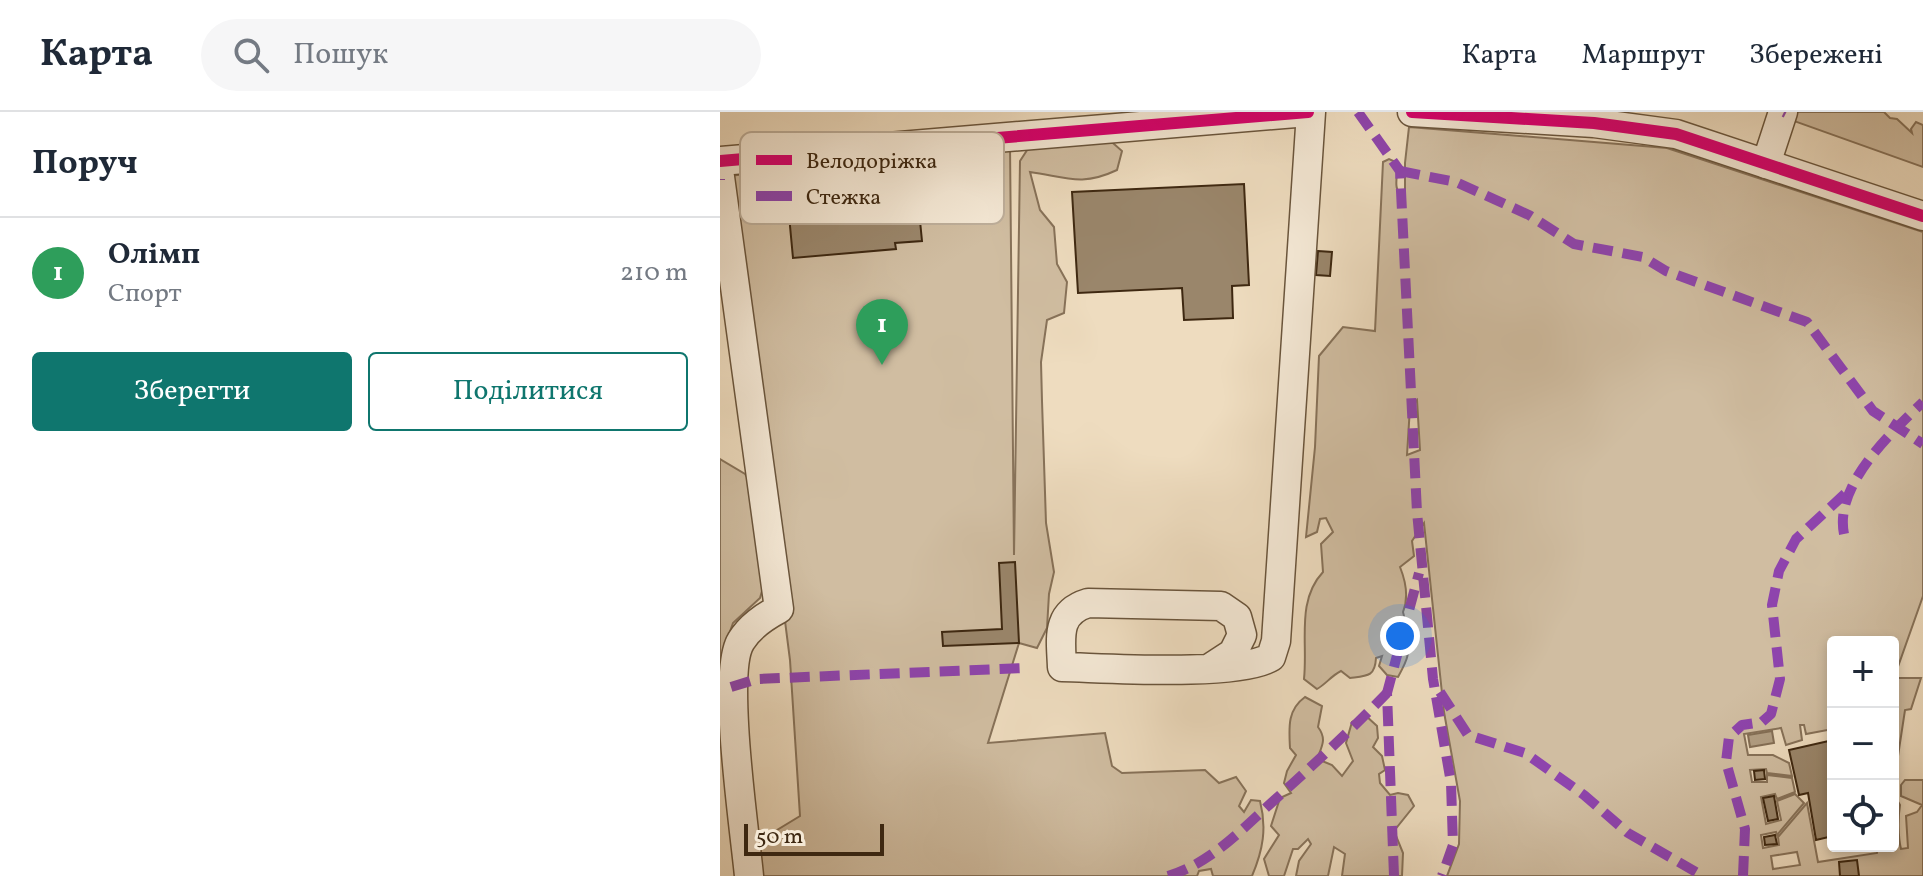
<!DOCTYPE html>
<html lang="uk">
<meta charset="utf-8">
<style>
:root{--surface:#fff;--page:#f6f6f7;--text:#1f2937;--muted:#747a83;--line:#e0e1e3;--accent:#0f766e}
body{margin:0;font-family:Vollkorn,serif;background:var(--page);color:var(--text)}
.controls{position:absolute;right:24px;bottom:24px;display:grid;overflow:hidden;border-radius:8px;box-shadow:0 4px 12px #0003}
.controls button{width:72px;height:72px;display:grid;place-items:center;padding:0;border:0;border-bottom:2px solid var(--line);background:var(--surface);color:var(--text);font:40px sans-serif}
.scale{position:absolute;left:24px;bottom:20px;width:140px;box-sizing:border-box;padding-left:8px;border:4px solid #3e2811;border-top:0;font-size:22px;line-height:28px;white-space:nowrap;color:#3e2811;-webkit-text-stroke:6px #f4e8d5;paint-order:stroke}
.you{position:absolute;left:680px;top:524px;width:28px;height:28px;margin:-20px;border:6px solid #fff;border-radius:50%;background:#1a73e8;box-shadow:0 0 0 12px #1a73e833}
.badge{display:grid;place-items:center;width:52px;height:52px;border-radius:50%;background:var(--accent);color:#fff;font-size:26px;font-weight:700}
.pin{position:absolute;translate:-50% -66px;filter:drop-shadow(0 2px 4px #0008)}
.pin::after{content:'';position:absolute;top:42px;width:28px;height:24px;background:inherit;clip-path:polygon(0 0,100% 0,50% 100%)}
.list{margin:0;padding:0;list-style:none}
h2{display:flex;justify-content:space-between;align-items:center;height:104px;margin:0;padding:0 32px;font-size:34px}
h2 small{font-size:26px;font-weight:400;color:var(--muted)}
.list li{display:grid;grid-template-columns:52px 1fr auto;gap:24px;align-items:center;box-sizing:border-box;height:112px;padding:0 32px;border-top:2px solid var(--line)}
.list b{display:block;font-size:30px;white-space:nowrap}
.list p{margin:0;font-size:26px;white-space:nowrap;color:var(--muted)}
.list em{font-size:26px;font-style:normal;color:var(--muted)}
.actions{display:flex;gap:16px;padding:24px 32px}
.actions a{flex:1;padding:18px 0;border:2px solid var(--accent);border-radius:8px;text-align:center;font-size:28px;color:var(--accent)}
.actions .main{background:var(--accent);color:#fff}
.icon{flex:none;width:44px;height:44px;fill:none;stroke:currentColor;stroke-width:2;stroke-linecap:round;stroke-linejoin:round}
.map{position:relative;flex:none;width:1203px;height:764px;overflow:hidden}
header{display:flex;align-items:center;gap:48px;box-sizing:border-box;height:112px;padding:0 40px;background:var(--surface);border-bottom:2px solid var(--line)}
header strong{font-size:38px}
nav{display:flex;gap:44px;margin-inline-start:auto;font-size:28px}
.search{width:560px;height:72px;background:var(--page);display:flex;align-items:center;gap:20px;box-sizing:border-box;padding:0 28px;border-radius:44px;color:var(--muted);font-size:30px}
main{display:flex}
aside{flex:1;background:var(--surface)}
.map>svg:first-child{display:block}
</style>
<header>
<strong>Карта</strong>
<div class="search"><svg class="icon" aria-label="search" viewBox="0 0 24 24"><circle cx="10" cy="10" r="6"/><path d="M15 15l6 6"/></svg>Пошук</div>
<nav><a>Карта</a><a>Маршрут</a><a>Збережені</a></nav>
</header>
<main>
<aside>
<h2>Поруч<small></small></h2>
<ul class="list">
<li><span class="badge" style="background:#2e9e5b">1</span><div><b>Олімп</b><p>Спорт</p></div><em>210 m</em></li>
</ul>
<div class="actions"><a class="main">Зберегти</a><a>Поділитися</a></div>
</aside>
<div class="map">
<svg width="1203" height="764" viewBox="0 0 1203 764">
<rect width="100%" height="100%" fill="#eedcbf"/>
<filter id="stains"><feTurbulence type="fractalNoise" baseFrequency=".0025" numOctaves="4"/><feColorMatrix values="0 0 0 0 .2 0 0 0 0 .09 0 0 0 0 .02 0 0 0 .5 -.17"/></filter>
<radialGradient id="worn" r=".72"><stop offset=".6" stop-color="#630" stop-opacity="0"/><stop offset="1" stop-color="#630" stop-opacity=".3"/></radialGradient>
<!-- green -->
<g fill="#d0bda1" stroke="#877259" stroke-width="2" fill-rule="evenodd">
<path d="M1049 0H1164L1170 6 1177 7 1192 21 1191 17 1196 10 1203 13V55Z"/>
<path d="M689 15 947 36 1203 120V484L1174 566H1201L1191 597 1185 598 1178 644 1173 642V530H1113V617L1086 622 1084 613H1080L1082 628 1066 633 1061 616 1024 622 1028 643H1053L1069 651 1072 664 1047 661 1046 657 1030 658 1032 670H1047V663L1072 666 1075 680 1057 687 1055 682 1041 685 1046 712 1061 708 1057 689 1075 682 1084 691 1057 723 1056 720 1041 723 1043 736 1059 733 1058 725 1087 691 1098 750 1157 741V734H1173V691L1177 688 1180 693C1178 705 1178 725 1181 737L1188 736 1186 704 1197 700 1202 693 1181 684V673L1185 668H1203V764H727L739 732 740 689 724 600 704 411 692 429 694 444 680 455C686 470 689 485 683 500 686 508 683 513 685 520 690 543 689 545 678 565L667 563 659 554 662 544 656 546C655 565 647 564 630 566L621 559C611 564 606 572 597 577L584 567C588 530 576 489 603 460L601 432 613 420 606 406 600 407 597 420 586 425 595 335 599 244 623 215 655 219 663 50 669 47 678 51C678 65 671 78 685 86V51ZM697 288 700 338 687 343 690 295ZM1077 740 1080 753 1053 757 1051 744Z"/>
<path d="M385 24 402 39 397 58C361 75 346 65 310 60L320 98 334 115 337 152 347 170 344 201 327 208 321 250 322 289 326 411 334 460 329 482 327 516 317 536 299 531 268 631 385 621 392 654 402 661 485 658 499 671 516 665 526 679 519 694 524 700 531 688 540 689C547 716 543 738 532 764H493L491 757 479 759 477 764H42L39 729 80 704 70 548 8 64 290 34 294 443 300 49 313 29Z"/>
<path d="M0 347 25 362 38 382 45 469 40 486 13 511 5 534 4 555 0 557Z"/>
<path d="M585 585 602 594 598 615C607 627 602 634 597 647L612 653 622 664 633 649 626 631 632 610 645 603 657 614 658 626 653 635 662 644 665 658 659 662 660 671 670 683 678 681 688 683 694 694 674 719 683 741 682 764H622L625 742 614 735 608 764H576L579 749 591 732 588 727 578 737H573L564 764H549L544 747 559 723 551 714 560 686 571 681 564 671 567 659 576 643 570 636C569 616 567 598 585 585Z"/>
</g>
<!-- water -->
<path fill="#b29f84" stroke="#846f56" stroke-width="2" d="M1052 619 1054 631 1030 635 1028 623Z"/>
<!-- building -->
<g fill="#9a866b" stroke="#3e2811" stroke-width="2">
<path d="M190 49 191 59 195 58 202 129 175 131 176 137 73 146 66 71 171 62 170 51Z"/>
<path d="M524 72 529 173 512 174 513 206 464 208 462 176 358 181 352 80Z"/>
<path d="M598 139 612 140 610 164 596 163Z"/>
<path d="M295 450 299 531 223 534 222 520 282 517 279 451Z"/>
<path d="M1113 628V724L1096 728 1088 681 1079 683 1069 638Z"/>
<path d="M1044 658 1045 667 1035 668 1034 659Z"/>
<path d="M1054 684 1058 707 1048 709 1043 686Z"/>
<path d="M1055 723 1057 732 1045 733 1044 725Z"/>
<path d="M1137 748 1139 764H1120L1119 750Z"/>
</g>
<g fill="none" stroke-linecap="round" stroke-linejoin="round">
<defs>
<g id="minor">
<path d="M692 0 874 11 956 22 1203 104"/>
<path d="M0 49 588 0"/>
<path d="M1046 52 1063 0"/>
<path d="M0 65 59 497C44 505 30 514 21 529 1 560 25 720 29 764"/>
<path d="M490 556 513 541 522 523 517 505 501 494 368 491C335 501 341 527 342 555 387 556 518 565 551 545L556 529 591 0"/>
</g>
</defs>
<!-- minor casing -->
<use href="#minor" stroke="#6a553c" stroke-width="31"/>
<!-- minor -->
<use href="#minor" stroke="#f4e8d5" stroke-width="28"/>
<!-- quiet -->
<g stroke="#8e44ad" stroke-width="10" stroke-dasharray="20 10" stroke-linecap="butt">
<path d="M638 0 680 59 697 400 713 567 731 671 733 733 722 764"/>
<path d="M1064 0 1066 1"/>
<path d="M680 59 736 70 809 103 854 132 923 145 946 159 1087 210 1153 299 1203 332"/>
<path d="M0 68V67"/>
<path d="M1124 422C1114 373 1171 321 1203 290"/>
<path d="M11 575 37 567 305 556"/>
<path d="M720 580 748 623 805 641 864 683 908 721 983 764"/>
<path d="M448 764C490 751 517 722 549 693 590 656 628 621 667 581"/>
<path d="M674 764 667 581 699 461"/>
<path d="M1023 764 1025 717 1006 650 1009 625 1022 613 1042 610 1051 602 1060 567 1052 493 1059 459 1076 427 1129 378"/>
</g>
<defs>
<g id="cycleway">
<path d="M692 0 874 11 956 22 1203 104"/>
<path d="M0 49 588 0"/>
</g>
</defs>
<!-- cycleway casing -->
<use href="#cycleway" stroke="#f4e8d5" stroke-width="17"/>
<!-- cycleway -->
<use href="#cycleway" stroke="#d6006c" stroke-width="12"/>
</g>
<!-- legend -->
<rect x="20" y="20" width="264" height="92" rx="12" fill="#f4e8d5" stroke="#bdae9a" stroke-width="2"/>
<rect x="36" y="43" width="36" height="10" fill="#d6006c"/>
<rect x="36" y="79" width="36" height="10" fill="#8e44ad"/>
<g font-size="22" fill="#3e2811">
<text x="86" y="56">Велодоріжка</text>
<text x="86" y="92">Стежка</text>
</g>
<rect width="100%" height="100%" filter="url(#stains)"/>
<rect width="100%" height="100%" fill="url(#worn)"/>
</svg>
<div class="controls">
<button>+</button>
<button>−</button>
<button><svg class="icon" aria-label="locate" viewBox="0 0 24 24"><circle cx="12" cy="12" r="6"/><path d="M12 2v4M12 18v4M2 12h4M18 12h4"/></svg></button>
</div>
<div class="scale">50 m</div>
<div class="you"></div>
<div class="pin badge" style="left:162px;top:253px;background:#2e9e5b">1</div>
</div>
</main>
